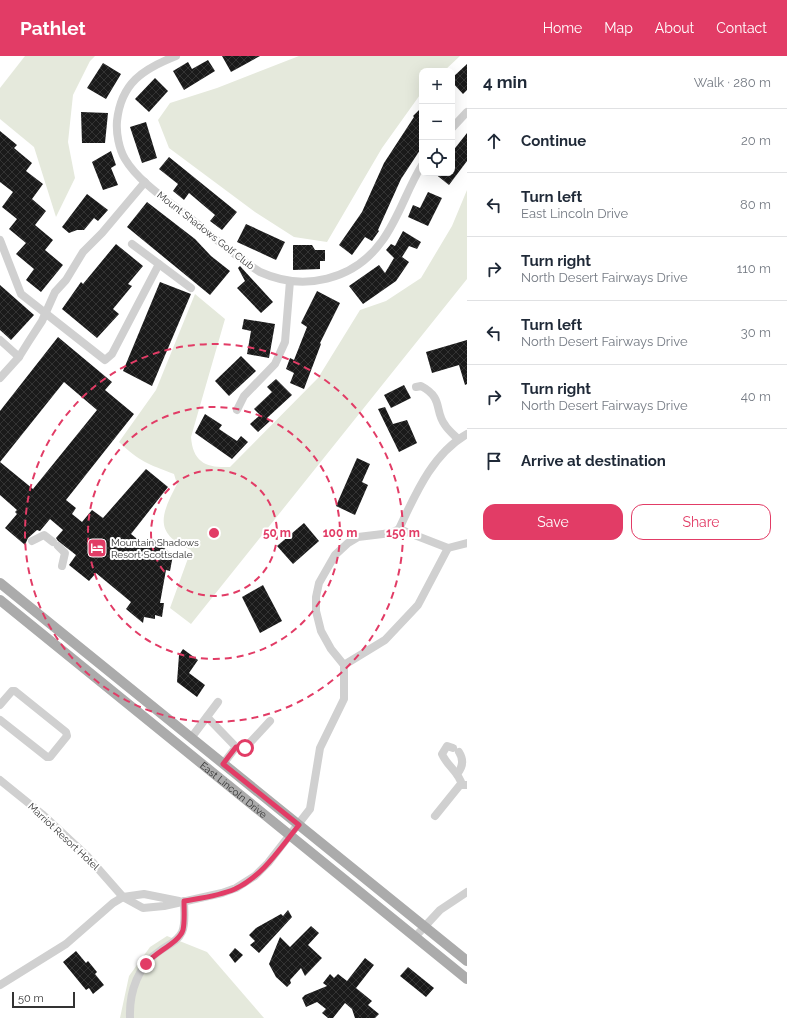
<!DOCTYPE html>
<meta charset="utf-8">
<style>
:root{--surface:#fff;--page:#f2f2f3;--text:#1f2937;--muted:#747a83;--line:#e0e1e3;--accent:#e23c66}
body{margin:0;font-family:Raleway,sans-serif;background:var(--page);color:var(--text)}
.controls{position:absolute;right:12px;top:12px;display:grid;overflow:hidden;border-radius:8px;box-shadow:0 4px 16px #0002}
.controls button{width:36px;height:36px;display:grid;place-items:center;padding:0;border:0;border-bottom:1px solid var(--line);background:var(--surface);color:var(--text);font:20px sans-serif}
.scale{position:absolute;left:12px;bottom:10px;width:63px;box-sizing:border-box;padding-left:4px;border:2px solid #333;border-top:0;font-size:11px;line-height:14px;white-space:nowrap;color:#333;-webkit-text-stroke:3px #fff;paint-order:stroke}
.stop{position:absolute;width:12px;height:12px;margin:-9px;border:3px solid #e23c66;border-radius:50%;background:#fff}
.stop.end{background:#e23c66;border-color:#fff;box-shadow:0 1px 4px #0008}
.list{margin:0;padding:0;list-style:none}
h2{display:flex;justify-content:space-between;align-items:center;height:52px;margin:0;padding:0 16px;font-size:17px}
h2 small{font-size:13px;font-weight:400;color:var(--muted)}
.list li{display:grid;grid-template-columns:26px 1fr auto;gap:12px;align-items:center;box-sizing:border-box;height:64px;padding:0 16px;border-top:1px solid var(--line)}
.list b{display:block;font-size:15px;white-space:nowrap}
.list p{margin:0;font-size:13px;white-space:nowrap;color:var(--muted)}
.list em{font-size:13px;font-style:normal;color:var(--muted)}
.actions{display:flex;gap:8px;padding:12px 16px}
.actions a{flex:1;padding:9px 0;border:1px solid var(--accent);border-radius:12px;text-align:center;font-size:14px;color:var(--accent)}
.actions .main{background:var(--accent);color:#fff}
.icon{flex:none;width:22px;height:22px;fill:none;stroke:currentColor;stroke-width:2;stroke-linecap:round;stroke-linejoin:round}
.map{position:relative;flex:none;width:467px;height:962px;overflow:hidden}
header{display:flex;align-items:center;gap:24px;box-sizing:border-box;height:56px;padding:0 20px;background:var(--accent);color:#fff}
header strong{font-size:19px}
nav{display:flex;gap:22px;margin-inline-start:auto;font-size:14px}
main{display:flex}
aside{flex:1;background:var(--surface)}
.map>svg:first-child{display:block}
</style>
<header>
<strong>Pathlet</strong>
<nav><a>Home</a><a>Map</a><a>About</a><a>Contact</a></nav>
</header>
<main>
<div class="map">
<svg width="467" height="962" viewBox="0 0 467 962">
<defs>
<pattern id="building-cross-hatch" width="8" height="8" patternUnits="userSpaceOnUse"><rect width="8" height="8" fill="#1a1a1a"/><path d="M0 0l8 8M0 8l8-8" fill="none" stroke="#333"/></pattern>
</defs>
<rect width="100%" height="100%" fill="#fff"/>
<!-- grass -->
<g fill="#e5e9dc">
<path d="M25 0H95L90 5 73 39 68 86 75 122 56 161 34 91 0 63V32Z"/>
<path d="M299 0H460L444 15H422V36L382 92 327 186 294 181 255 156 169 92 158 64 170 47 217 32Z"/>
<path d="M467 134V223L191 568 170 552 191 494C153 477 161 459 177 428L174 418C148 408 140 406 119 386L156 334 195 238 225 263 191 381C193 407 207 412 230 411L318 322 360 254 386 245 421 222 452 170Z"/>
<path d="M167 880 207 896 264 962H120L129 920 150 891Z"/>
</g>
<!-- building -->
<g fill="url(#building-cross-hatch)" fill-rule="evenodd">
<path d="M222 0H260L231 16Z"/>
<path d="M208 4 215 15 184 34 173 15 188 6 192 13Z"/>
<path d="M103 7 121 18 106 43 87 32Z"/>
<path d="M467 8V34L463 38 452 26V22Z"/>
<path d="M155 22 168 35 149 56 135 43Z"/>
<path d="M422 51V91L401 123 378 174 379 175 372 185 365 181 352 199 339 189 362 156 384 107 414 61 413 60Z"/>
<path d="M81 56 108 57 105 87H82Z"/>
<path d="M146 66 157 102 142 107 130 71Z"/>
<path d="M0 75 17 89 14 92 32 107 26 115 43 128 32 143 46 155 35 169 53 184 45 194 63 209 41 236 26 224 34 213 16 198 26 187 9 173 17 163 2 151 13 136 0 126Z"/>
<path d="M467 77V105L449 129 434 117H452V96Z"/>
<path d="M111 95 116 109 111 112 118 129 103 134 92 106Z"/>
<path d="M169 101 237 156 222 174 210 165 215 159 189 137 184 144 173 135 178 128 159 113Z"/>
<path d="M428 136 442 142 428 170 408 161 413 149 420 152Z"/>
<path d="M87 138 108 154 98 165 94 162 84 174H77L69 177 62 171Z"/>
<path d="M147 146 195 183 211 200 230 215 210 239 127 171Z"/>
<path d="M246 168 285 186 276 204 237 186Z"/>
<path d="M403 175 421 186 417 193 409 190 402 201 409 206 396 225 363 248 349 230 379 209 385 217 394 202 386 194 391 188 395 190Z"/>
<path d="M116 188 143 210 128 228 132 230 113 253 119 258 97 282 62 253 81 226 83 228Z"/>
<path d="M293 189H312L315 194H325V205H320V213L293 214Z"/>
<path d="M240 210 273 246 261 257 237 232 245 225 238 212Z"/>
<path d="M160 226 191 238 152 330 123 315Z"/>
<path d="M0 229 34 259 11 284 0 274Z"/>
<path d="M317 235 340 247 320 287 321 288 304 333 290 327 294 317 286 313 290 302 294 304 307 271 301 267Z"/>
<path d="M244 263 275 268 269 302 247 298 251 275 242 273Z"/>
<path d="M58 281 112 326 105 334 134 358 66 444 76 452 72 458 82 466 92 454 103 462 146 413 168 431 131 478 147 491 153 483 173 499 170 515 166 514 160 547H164L162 561 155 559V563L144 561 143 567 126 553 131 546 96 517 89 525 69 509 76 499 58 485 56 482 63 474 50 463 40 475 37 474 28 482 25 489 5 472 17 458 15 456 17 454 0 439V355ZM64 326 97 354 33 433 0 406Z"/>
<path d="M467 284V328L465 329 459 309 432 317 426 296Z"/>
<path d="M241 300 256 315 229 340 215 325Z"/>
<path d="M276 323 292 339 267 362 270 365 258 376 250 368 260 359 254 353 272 336 267 331Z"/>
<path d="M404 329 411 342 391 352 384 339Z"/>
<path d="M385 351 393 368 407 364 417 387 399 396 378 353Z"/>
<path d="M205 358 222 369 219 373 237 385 241 380 248 386 232 403 195 377Z"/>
<path d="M357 402 370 408 362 426 368 429 355 459 336 450Z"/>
<path d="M304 467 319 485 293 508 277 490Z"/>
<path d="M263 529 282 565 260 577 242 541Z"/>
<path d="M183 593 198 604 189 617 205 629 197 641 177 626 179 599Z"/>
<path d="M288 854 292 861 259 897 250 889 255 885 249 879 256 872 281 858 283 860Z"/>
<path d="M311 870 319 877 308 889 322 902 305 920 301 912 290 924 291 927 287 931 276 921 269 908 280 881 290 891Z"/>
<path d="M235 892 243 899 235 907 229 899Z"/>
<path d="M76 895 86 907 88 905 97 916 95 918 104 929 93 938 89 932 86 934 63 906Z"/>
<path d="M365 902 374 909 356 932 372 945 368 949 379 958 375 962H355L352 953 345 947 333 962H328L322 957 326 953 317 946 306 951 302 942 305 939 327 930 323 927 330 918 334 922 338 918 347 925Z"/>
<path d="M408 911 434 932 426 941 400 920Z"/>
</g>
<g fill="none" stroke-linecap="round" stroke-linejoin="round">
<!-- minor -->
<g stroke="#d0d0d0" stroke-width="8">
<path d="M176 0C143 13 121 27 117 65 116 77 119 93 125 103 139 127 173 148 195 166 216 183 237 202 260 216 304 236 354 224 382 185 399 162 407 133 422 109"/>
<path d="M452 72 467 56"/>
<path d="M0 184 21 238 105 304 112 298 159 208"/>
<path d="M132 188 191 232"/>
<path d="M0 284 19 301"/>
<path d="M0 322 19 301 29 285 42 265 55 236 66 224 83 196 102 177 145 126"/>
<path d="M416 331 421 330C444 342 434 355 445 369 448 374 454 379 458 383"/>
<path d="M237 354 244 340 275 308 285 286 290 225"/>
<path d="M399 473 448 492"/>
<path d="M32 485 44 479 53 486"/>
<path d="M58 490 65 497 62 510"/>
<path d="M344 609 385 584 418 549 448 492 467 487"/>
<path d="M0 649 12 635H15L66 676 67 680 50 701H47L0 664"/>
<path d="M207 661 236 691 223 708"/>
<path d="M191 682 218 646"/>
<path d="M236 691 245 692 270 665"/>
<path d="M453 692 447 690 442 698C447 710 459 716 462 729"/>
<path d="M457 718C463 711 464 704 459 696"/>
<path d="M0 724 42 758 87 800 123 841 143 852 164 850 222 837 236 832 255 820 268 807 310 753 320 692 344 643V609L331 593 321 575 316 555V541L319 527 335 499 348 487 358 481 391 477 399 473C415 439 432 398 467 378"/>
<path d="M435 760 460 729H466"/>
<path d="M415 881 440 854 467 836"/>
<path d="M0 929 66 888 113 847 123 841 144 838 179 845"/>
<path d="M130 962C129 936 138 909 161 894 168 889 178 885 182 876 186 867 184 855 184 845"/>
</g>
<!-- major -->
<g stroke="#ababab" stroke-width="10">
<path d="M0 527 467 905"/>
<path id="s1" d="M0 544 467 923"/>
</g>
</g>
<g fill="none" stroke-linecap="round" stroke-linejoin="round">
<!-- route -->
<path stroke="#e23c66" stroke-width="5" d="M146 908C155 896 179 887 183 874 185 865 184 855 184 845 201 842 219 840 235 833 263 820 280 792 299 769L223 708 236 691 245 692"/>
</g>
<!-- distance rings -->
<g fill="none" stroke="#e23c66" stroke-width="2" stroke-dasharray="7 5">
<circle cx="214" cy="477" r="63"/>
<circle cx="214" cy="477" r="126"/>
<circle cx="214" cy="477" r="189"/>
</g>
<!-- icons -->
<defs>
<symbol id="hotel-square" viewBox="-11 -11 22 22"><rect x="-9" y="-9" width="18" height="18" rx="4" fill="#e23c66" stroke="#fff"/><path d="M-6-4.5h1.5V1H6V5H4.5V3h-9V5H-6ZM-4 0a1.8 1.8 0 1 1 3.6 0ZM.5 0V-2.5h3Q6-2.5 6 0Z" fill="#fff"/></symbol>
</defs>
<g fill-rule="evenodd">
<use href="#hotel-square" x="86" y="481" width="22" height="22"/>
</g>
<g text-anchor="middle" stroke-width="4" stroke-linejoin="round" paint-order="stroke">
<!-- street labels -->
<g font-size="10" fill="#333" stroke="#fff">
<text transform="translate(206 174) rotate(38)" y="4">Mount Shadows Golf Club</text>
<text dy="4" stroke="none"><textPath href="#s1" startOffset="301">East Lincoln Drive</textPath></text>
<text transform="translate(64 780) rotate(43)" y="4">Marriot Resort Hotel</text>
</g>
<!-- poi labels -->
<g font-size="10" fill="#333" stroke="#fff" text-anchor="start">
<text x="111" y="490">Mountain Shadows<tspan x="111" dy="12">Resort Scottsdale</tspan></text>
</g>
</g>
<circle cx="214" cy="477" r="6" fill="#e23c66" stroke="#fff" stroke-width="2"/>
<g font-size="12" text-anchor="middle" font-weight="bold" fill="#e23c66" stroke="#fff" stroke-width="4" stroke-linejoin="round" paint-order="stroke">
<text x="277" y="481">50 m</text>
<text x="340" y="481">100 m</text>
<text x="403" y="481">150 m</text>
</g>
</svg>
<div class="controls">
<button>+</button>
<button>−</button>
<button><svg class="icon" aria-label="locate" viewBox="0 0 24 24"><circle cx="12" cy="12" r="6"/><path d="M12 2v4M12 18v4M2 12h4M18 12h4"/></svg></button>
</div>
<div class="scale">50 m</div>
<div class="stop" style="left:245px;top:692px"></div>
<div class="stop end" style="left:146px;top:908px"></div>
</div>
<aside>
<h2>4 min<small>Walk · 280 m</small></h2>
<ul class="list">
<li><svg class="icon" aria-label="ahead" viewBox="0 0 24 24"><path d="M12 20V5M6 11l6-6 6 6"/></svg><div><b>Continue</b></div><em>20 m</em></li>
<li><svg class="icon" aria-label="left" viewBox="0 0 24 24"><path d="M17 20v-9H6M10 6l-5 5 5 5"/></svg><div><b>Turn left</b><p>East Lincoln Drive</p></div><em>80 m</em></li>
<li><svg class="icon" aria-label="right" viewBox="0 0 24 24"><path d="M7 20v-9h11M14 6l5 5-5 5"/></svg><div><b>Turn right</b><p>North Desert Fairways Drive</p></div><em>110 m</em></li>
<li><svg class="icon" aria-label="left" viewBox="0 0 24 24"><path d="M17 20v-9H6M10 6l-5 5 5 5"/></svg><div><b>Turn left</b><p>North Desert Fairways Drive</p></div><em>30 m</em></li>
<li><svg class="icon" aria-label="right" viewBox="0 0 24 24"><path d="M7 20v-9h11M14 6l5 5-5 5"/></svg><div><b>Turn right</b><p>North Desert Fairways Drive</p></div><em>40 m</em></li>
<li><svg class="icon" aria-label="arrive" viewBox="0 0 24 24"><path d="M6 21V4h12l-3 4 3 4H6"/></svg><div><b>Arrive at destination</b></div></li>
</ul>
<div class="actions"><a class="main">Save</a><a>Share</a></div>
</aside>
</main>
